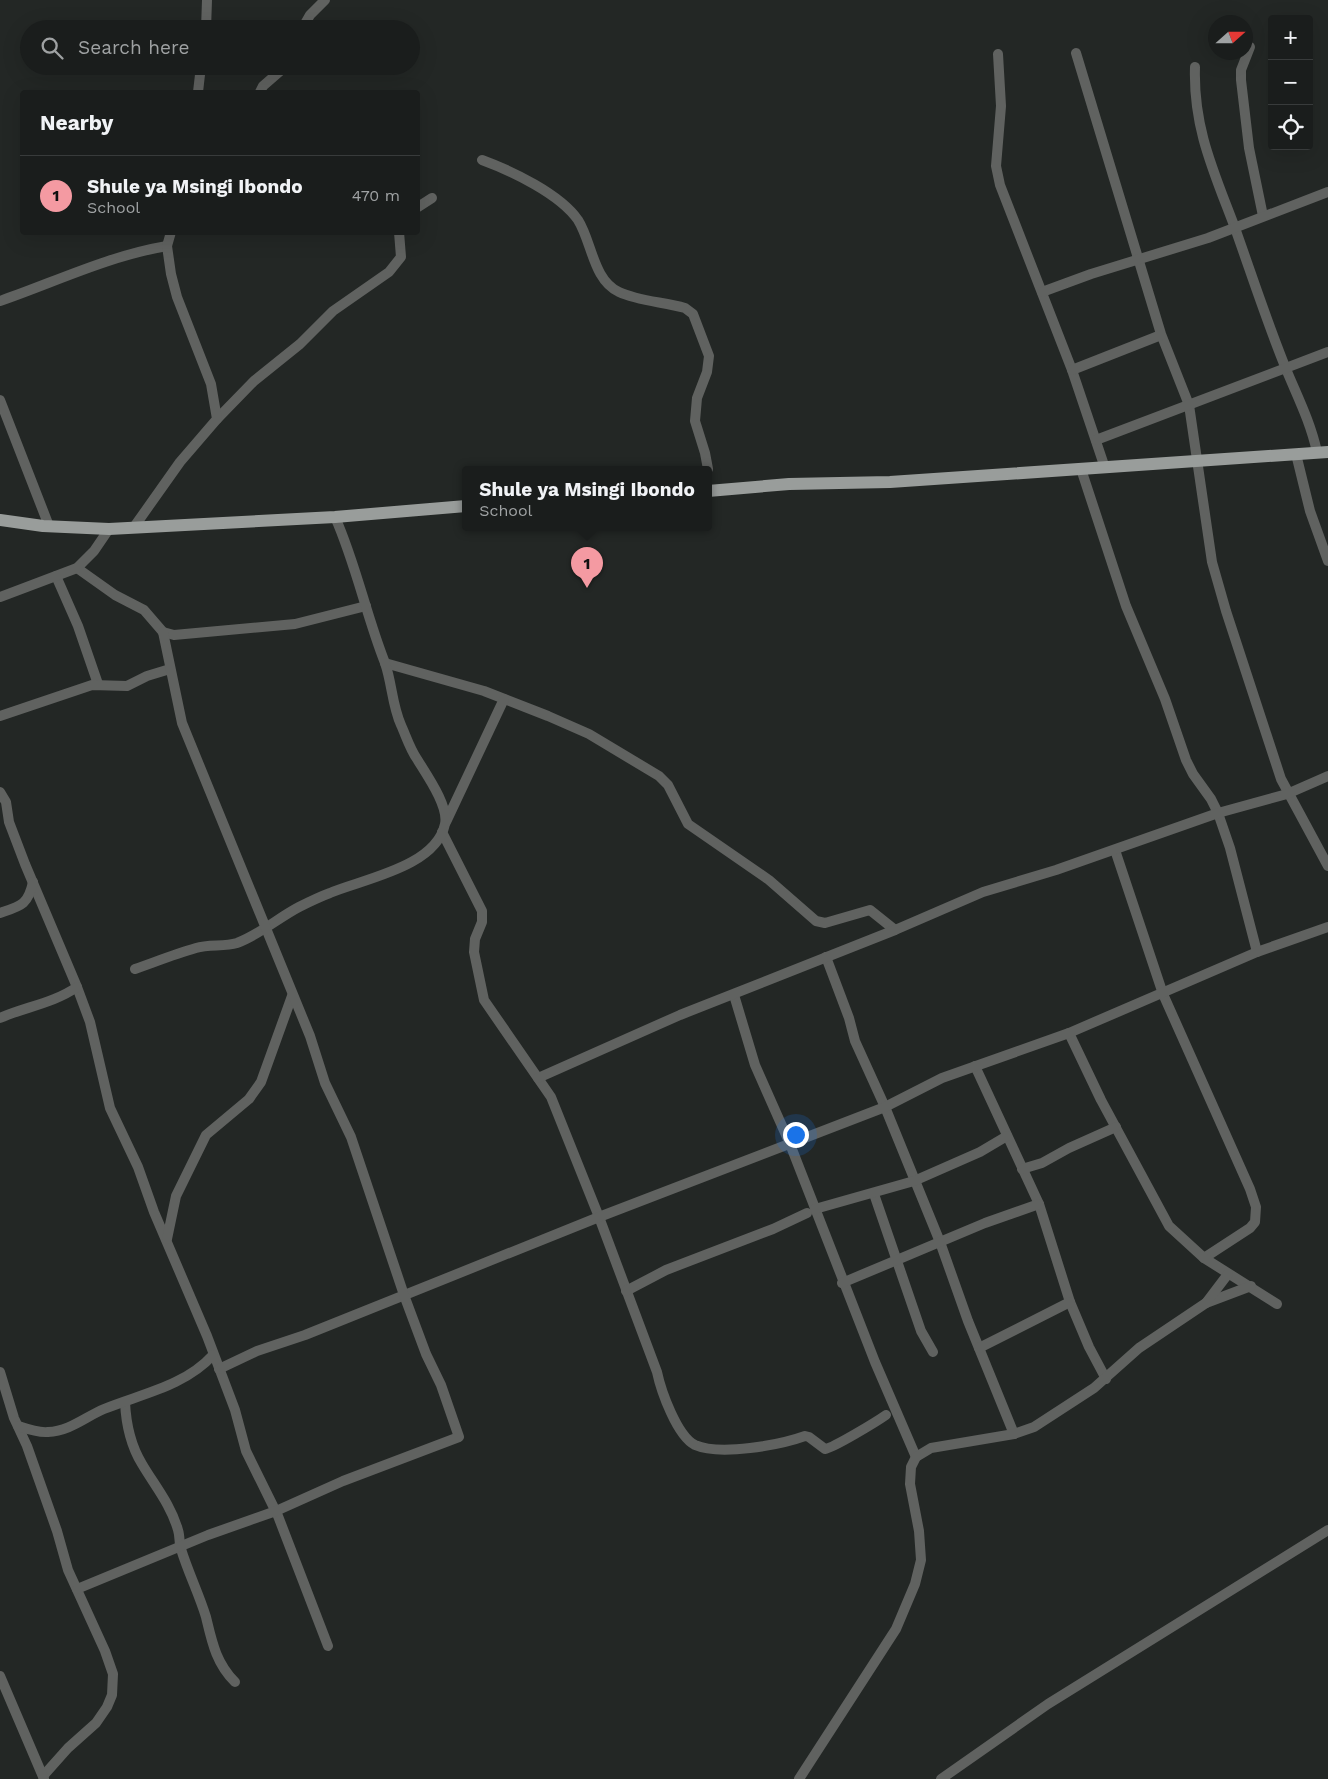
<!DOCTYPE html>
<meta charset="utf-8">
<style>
:root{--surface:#1a1d1c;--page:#232625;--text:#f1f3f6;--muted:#9fa2a3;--line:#383b3b;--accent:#f49aa2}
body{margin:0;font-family:"Work Sans",sans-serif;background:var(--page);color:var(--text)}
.controls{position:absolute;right:15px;top:15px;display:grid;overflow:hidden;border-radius:5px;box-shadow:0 5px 20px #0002}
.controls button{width:45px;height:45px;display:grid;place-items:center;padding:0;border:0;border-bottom:1px solid var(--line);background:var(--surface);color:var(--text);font:25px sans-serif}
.compass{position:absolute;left:1208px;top:15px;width:45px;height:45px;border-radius:50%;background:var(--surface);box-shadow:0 5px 20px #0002;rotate:69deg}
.you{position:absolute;left:795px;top:1134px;width:18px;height:18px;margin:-12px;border:4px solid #fff;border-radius:50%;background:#1a73e8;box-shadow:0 0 0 8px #1a73e833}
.badge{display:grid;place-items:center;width:32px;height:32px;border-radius:50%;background:var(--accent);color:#111;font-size:16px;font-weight:700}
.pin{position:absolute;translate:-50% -41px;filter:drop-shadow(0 1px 2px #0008)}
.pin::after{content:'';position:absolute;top:26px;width:18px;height:15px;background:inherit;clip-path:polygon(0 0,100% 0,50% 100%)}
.popup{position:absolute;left:462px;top:466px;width:250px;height:65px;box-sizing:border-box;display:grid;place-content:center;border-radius:5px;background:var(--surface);filter:drop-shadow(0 1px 4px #0005);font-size:16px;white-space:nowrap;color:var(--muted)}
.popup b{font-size:19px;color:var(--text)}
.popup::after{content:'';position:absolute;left:50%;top:100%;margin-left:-10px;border:10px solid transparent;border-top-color:var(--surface)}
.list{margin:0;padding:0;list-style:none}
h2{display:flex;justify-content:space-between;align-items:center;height:65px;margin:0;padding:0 20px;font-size:21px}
h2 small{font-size:16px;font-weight:400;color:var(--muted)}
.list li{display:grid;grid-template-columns:32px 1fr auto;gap:15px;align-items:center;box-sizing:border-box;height:80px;padding:0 20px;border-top:1px solid var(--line)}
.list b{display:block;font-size:19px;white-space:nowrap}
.list p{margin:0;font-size:16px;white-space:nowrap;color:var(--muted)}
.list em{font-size:16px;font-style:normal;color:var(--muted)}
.icon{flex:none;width:28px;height:28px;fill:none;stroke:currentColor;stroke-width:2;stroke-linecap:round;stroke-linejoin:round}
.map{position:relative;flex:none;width:1328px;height:1779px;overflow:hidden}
.search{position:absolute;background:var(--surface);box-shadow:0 5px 20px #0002;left:20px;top:20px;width:400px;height:55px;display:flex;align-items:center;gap:12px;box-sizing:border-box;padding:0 18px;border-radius:28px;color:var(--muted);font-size:19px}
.panel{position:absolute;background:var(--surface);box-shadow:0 5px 20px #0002;left:20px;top:90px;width:400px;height:145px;border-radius:5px}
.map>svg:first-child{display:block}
</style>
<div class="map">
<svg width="1328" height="1779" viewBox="0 0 1328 1779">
<rect width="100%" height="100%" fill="#232725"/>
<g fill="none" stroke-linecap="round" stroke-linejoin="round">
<!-- minor -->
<g stroke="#606260" stroke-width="10">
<path d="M206 29 207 0"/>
<path d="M302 29 310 15 325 0"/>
<path d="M1250 47 1241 70V80L1249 148 1263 216"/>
<path d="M1076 53 1161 334 1189 405 1212 562 1226 611 1281 779 1328 866"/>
<path d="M998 54 1001 106 996 166 1000 185 1072 370 1105 468"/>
<path d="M1195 67C1193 128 1214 172 1235 228 1251 273 1266 319 1284 364 1296 394 1310 420 1317 452"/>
<path d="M198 92 201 66"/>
<path d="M260 92 263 86 286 66"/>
<path d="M482 160C512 171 560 194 578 220 592 242 593 280 619 292 638 301 664 302 685 308L693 314 709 356 707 372 697 398 695 421 705 453 708 469"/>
<path d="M418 207 432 198"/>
<path d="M1042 292 1091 274 1208 238 1328 192"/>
<path d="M0 301C55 282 108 256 167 246"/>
<path d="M1072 370 1161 335"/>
<path d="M0 400 49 526"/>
<path d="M217 419 254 381 300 344 333 311 389 272 401 257 399 232"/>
<path d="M1096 440 1328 352"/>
<path d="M1296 454 1310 511 1328 561"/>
<path d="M1081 469 1126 606 1165 699 1186 760 1193 774 1211 799 1218 813 1230 848 1257 952"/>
<path d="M134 527 180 462 217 419 211 384 177 297 171 274 167 246 171 232"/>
<path d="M77 568 115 595 144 610 163 632 174 635 295 624 366 606"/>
<path d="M56 576 78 626 98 684"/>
<path d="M0 597 77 568 94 551 109 529"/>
<path d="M385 663 484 691 548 716 589 734 659 776 668 785 688 824 769 880 816 921 825 923 870 910 895 930"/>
<path d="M0 716 92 685 127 686 147 676 170 669"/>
<path d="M0 792 6 802 9 822 25 864 77 987 90 1022 110 1108 138 1167 154 1212 207 1336 235 1410 246 1451 278 1516 328 1646"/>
<path d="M446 822 504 699"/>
<path d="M442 832 482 911V922L475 939 474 952 484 1000 551 1097 599 1217 657 1372C661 1391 677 1436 695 1445 720 1456 780 1445 805 1436L809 1437 825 1449C833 1448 876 1422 886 1415"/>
<path d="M1115 850 1163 994 1250 1189 1256 1207 1255 1222 1250 1228 1204 1258"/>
<path d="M0 913C21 906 28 905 33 882"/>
<path d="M826 957 849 1018 855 1041 885 1107 940 1242 968 1321 1014 1434"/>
<path d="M135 969C155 962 175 954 196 948 209 944 224 947 237 943 259 935 278 918 299 907 309 902 319 897 330 893 363 879 436 867 445 824 449 806 426 774 417 759 410 749 406 736 401 725 392 705 392 683 385 663 366 615 356 564 335 517"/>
<path d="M734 995 755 1065 790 1144 875 1362 916 1457"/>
<path d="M0 1018C25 1007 54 1003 77 987"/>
<path d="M1069 1033 1101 1100 1169 1226 1204 1258 1277 1304"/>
<path d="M975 1066 1039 1204 1070 1302 1089 1347 1106 1379"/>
<path d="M538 1078 680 1015 895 930 983 892 1056 870 1218 813 1287 794 1328 776"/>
<path d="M1022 1169 1042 1163 1069 1148 1116 1127"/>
<path d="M874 1194 921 1331 933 1352"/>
<path d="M815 1209 914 1181 980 1152 1007 1136"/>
<path d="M167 1239 176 1196 206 1135 249 1099 261 1082 292 996"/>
<path d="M842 1283 985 1223 1039 1204"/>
<path d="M626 1291 666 1270 773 1229 807 1213"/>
<path d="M1206 1303 1251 1286"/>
<path d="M979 1348 1070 1302"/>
<path d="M219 1369 257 1351 305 1335 599 1217 885 1107 942 1078 1069 1033 1257 952 1328 927"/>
<path d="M0 1372 14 1418 27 1446 57 1531 68 1570 105 1651 113 1674 112 1695 107 1707 96 1723 68 1748 43 1776"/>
<path d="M125 1402C126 1424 131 1446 142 1464 155 1486 171 1505 178 1530 180 1536 179 1543 181 1549 188 1572 199 1594 206 1617 212 1642 216 1663 235 1682"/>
<path d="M18 1426C27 1429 38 1433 48 1432 70 1431 85 1417 104 1409 141 1394 185 1386 213 1355"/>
<path d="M77 1589 208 1535 276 1511 343 1481 459 1437 441 1385 426 1354 404 1295 351 1137 325 1083 310 1036 182 723 163 632"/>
<path d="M0 1676 44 1779"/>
<path d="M799 1779 896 1629 915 1584 921 1560 919 1531 910 1484 911 1467 916 1457 931 1448 1014 1434 1034 1427 1094 1388 1139 1348 1206 1303 1228 1274"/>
<path d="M941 1779 1048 1704 1328 1530"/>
</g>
<!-- major -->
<g stroke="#999d9b" stroke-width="12">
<path d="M708 491 789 484 890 482 1328 452"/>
<path d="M0 520 43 526 109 529 335 517 466 506"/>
</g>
</g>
</svg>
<div class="controls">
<button>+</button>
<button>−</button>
<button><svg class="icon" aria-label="locate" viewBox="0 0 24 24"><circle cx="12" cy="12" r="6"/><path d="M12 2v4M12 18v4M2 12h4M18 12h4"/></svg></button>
</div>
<svg class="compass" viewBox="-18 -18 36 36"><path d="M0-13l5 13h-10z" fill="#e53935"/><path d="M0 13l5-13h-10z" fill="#9fa2a3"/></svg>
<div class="you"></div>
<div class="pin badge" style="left:587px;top:588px">1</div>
<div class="popup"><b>Shule ya Msingi Ibondo</b>School</div>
<div class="search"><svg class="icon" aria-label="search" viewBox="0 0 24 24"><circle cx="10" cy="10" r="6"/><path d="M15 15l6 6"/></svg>Search here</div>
<section class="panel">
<h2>Nearby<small></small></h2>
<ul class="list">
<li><span class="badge">1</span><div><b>Shule ya Msingi Ibondo</b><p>School</p></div><em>470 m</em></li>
</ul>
</section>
</div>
